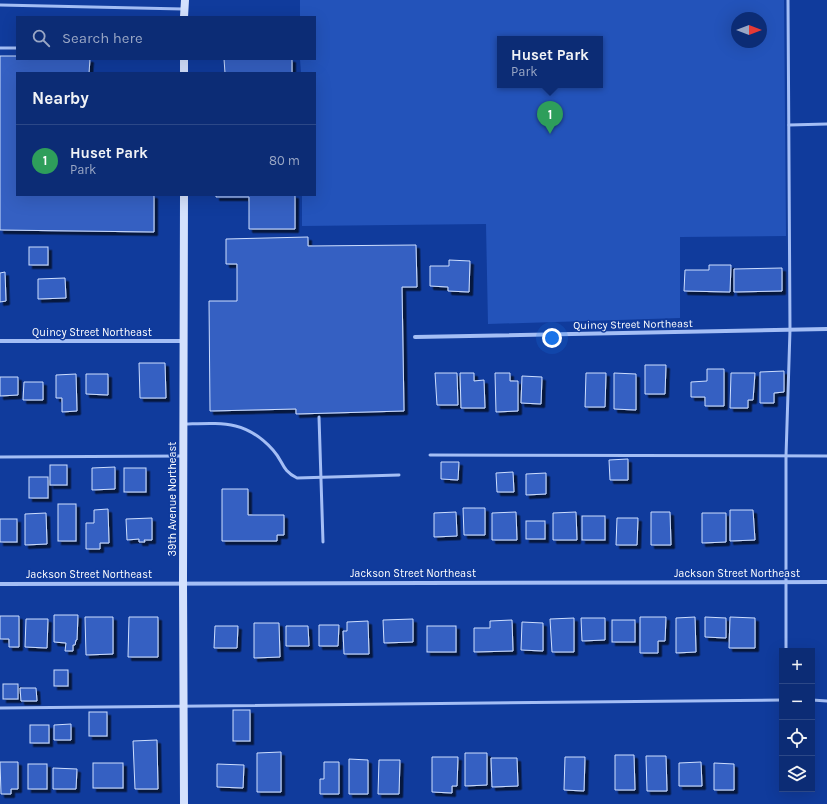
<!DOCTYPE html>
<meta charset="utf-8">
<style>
:root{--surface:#0c2c75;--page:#15347a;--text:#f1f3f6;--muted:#9aa7c5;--line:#2c4887;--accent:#ffe768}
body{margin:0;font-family:Karla,sans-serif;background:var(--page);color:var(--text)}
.controls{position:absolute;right:12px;bottom:12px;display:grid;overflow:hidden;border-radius:0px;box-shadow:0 4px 16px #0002}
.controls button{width:36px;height:36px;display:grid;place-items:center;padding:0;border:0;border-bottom:1px solid var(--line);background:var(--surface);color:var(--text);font:20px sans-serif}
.compass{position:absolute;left:731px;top:12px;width:36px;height:36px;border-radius:50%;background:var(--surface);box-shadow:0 4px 16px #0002;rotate:90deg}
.you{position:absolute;left:552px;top:338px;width:14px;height:14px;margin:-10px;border:3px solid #fff;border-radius:50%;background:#1a73e8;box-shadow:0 0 0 6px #1a73e833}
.badge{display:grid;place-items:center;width:26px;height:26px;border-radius:50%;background:var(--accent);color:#fff;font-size:13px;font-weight:700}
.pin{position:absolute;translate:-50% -33px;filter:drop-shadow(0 1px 2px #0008)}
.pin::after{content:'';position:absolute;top:21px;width:14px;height:12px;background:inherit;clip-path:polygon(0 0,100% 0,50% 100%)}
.popup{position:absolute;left:497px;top:36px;width:106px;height:52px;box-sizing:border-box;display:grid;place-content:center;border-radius:0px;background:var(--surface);filter:drop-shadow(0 1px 3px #0005);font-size:13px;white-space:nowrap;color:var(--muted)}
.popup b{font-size:15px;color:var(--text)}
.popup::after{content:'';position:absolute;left:50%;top:100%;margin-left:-8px;border:8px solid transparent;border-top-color:var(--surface)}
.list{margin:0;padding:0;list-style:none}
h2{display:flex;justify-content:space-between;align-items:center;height:52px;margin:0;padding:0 16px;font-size:17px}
h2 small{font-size:13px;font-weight:400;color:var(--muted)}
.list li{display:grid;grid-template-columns:26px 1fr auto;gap:12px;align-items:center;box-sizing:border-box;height:72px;padding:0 16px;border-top:1px solid var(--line)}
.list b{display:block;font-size:15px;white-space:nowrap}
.list p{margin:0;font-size:13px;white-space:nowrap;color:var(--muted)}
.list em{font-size:13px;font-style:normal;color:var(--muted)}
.icon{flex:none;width:22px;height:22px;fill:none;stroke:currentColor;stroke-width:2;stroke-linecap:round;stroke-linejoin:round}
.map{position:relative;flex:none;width:827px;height:804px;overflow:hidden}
.search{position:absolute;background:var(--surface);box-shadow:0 4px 16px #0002;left:16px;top:16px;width:300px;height:44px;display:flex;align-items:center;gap:10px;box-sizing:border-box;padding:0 14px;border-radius:0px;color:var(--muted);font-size:15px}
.panel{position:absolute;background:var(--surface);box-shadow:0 4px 16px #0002;left:16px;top:72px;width:300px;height:124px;border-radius:0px}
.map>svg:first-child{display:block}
</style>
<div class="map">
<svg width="827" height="804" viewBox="0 0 827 804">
<defs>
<filter id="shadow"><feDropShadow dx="3.5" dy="3.5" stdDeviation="0" flood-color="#0009"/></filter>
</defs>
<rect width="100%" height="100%" fill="#103b9c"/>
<!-- green -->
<path fill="#2353ba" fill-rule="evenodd" d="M300 0H784L786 236 680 237V318L488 324 486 224 302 226V195H315V73H301L300 59H315V17H300ZM737 18H761V42H737ZM500 39H600V85H500Z"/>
<!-- building -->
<g fill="#3461c2" stroke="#cdddfe" filter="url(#shadow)">
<path d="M0 56H17V59H90L89 73H17V195H154V232L0 230Z"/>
<path d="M224 59H292V73H225Z"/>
<path d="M216 195H295V229H249V197H216Z"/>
<path d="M308 237V246L416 245 417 287H402L404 411 296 414V409L210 411 209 301H237V264H226V239Z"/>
<rect x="29" y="247" width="19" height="18"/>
<path d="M449 260 470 261 469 292 448 291V287L430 286V266H449Z"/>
<path d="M709 265H731L730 292 684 291 685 270H709Z"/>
<path d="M782 268V291L734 292V269Z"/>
<path d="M5 272 6 301 0 302V273Z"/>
<path d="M65 278 66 298 38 299V279Z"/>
<path d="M139 363H165L166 398H140Z"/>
<path d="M645 365H666L665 394H645Z"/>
<path d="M707 369H724V406H705V397H691V382L707 381Z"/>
<path d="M784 371V392L774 393V403H760V372Z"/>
<path d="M435 373H457L458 405H437Z"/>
<path d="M460 373H474V381L484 380 485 408H461Z"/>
<path d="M495 373H510V381H518V411L496 412Z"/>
<path d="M586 373H606L605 407H585Z"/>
<path d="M614 373 636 374V410L614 409Z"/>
<path d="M731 373H755L753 400H748V408H730Z"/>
<path d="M76 374 77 411 62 412V398H56V375Z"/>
<path d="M86 374H108V395L86 394Z"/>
<path d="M522 376 542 377 541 404 521 403Z"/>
<path d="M0 377H18V395L0 396Z"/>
<path d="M24 382H43V400H23Z"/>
<path d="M628 459V480H610L609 460Z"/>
<path d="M441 462H459L458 480 441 479Z"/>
<rect x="50" y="465" width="17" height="20"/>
<path d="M115 467V489L92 490V468Z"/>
<rect x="124" y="468" width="22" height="24"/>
<path d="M513 472 514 492H497L496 473Z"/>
<path d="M546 473V494L526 495V474Z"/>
<rect x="29" y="477" width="19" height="21"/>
<path d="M222 489H248V515H284V535H277V541H222Z"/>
<rect x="58" y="504" width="18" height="37"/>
<path d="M463 508H485V535H464Z"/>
<path d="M108 509 109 543H100V549H86V523H94V510Z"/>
<path d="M730 510H753L755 540 730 541Z"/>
<path d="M456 512 457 536 434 537V513Z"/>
<path d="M516 512 517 540H492V513Z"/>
<path d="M576 512 577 540H553V513Z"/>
<path d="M651 512H670L671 545H651Z"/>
<path d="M46 513 47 544 25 545V514Z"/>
<path d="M702 513H726V542L702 543Z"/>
<rect x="582" y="516" width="23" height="24"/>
<path d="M152 518V540H144L145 542H139V539L127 540 126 519Z"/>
<path d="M617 518H638L637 545H616Z"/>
<rect x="0" y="519" width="17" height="23"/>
<rect x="526" y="521" width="19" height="18"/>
<path d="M54 615H78L77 640H76L75 645H73V651H65L66 643 54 642Z"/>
<path d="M0 616H19V647H9V639H0Z"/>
<path d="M85 617H113V654L86 655Z"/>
<path d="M129 617H158V657H128Z"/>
<path d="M640 617H666L665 641H658V653H640Z"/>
<path d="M695 617 696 652 676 653V618Z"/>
<path d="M705 617 726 618V638L705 637Z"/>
<path d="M730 617 755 618V648H729Z"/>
<path d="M574 618V652H552L550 619Z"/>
<path d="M581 618H605V640L582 641Z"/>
<path d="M26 619H48L47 648 25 647Z"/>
<path d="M413 619V642L384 643 383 620Z"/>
<path d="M512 620 513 651 474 652V628H490V621Z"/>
<rect x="612" y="620" width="23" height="22"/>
<path d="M368 621 369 654H344L343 631H347V622Z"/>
<path d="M522 622 543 623V651L521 650Z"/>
<path d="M254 623H279L280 657 254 658Z"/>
<path d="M319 625H339L338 646H319Z"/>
<path d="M215 626H238L237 648H214Z"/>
<path d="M286 626H308L309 646H286Z"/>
<rect x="427" y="626" width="29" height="26"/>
<rect x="54" y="670" width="14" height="16"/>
<rect x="3" y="684" width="15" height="15"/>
<path d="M20 688H36L37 701H21Z"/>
<rect x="233" y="710" width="17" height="31"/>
<rect x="89" y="712" width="18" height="24"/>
<path d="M71 724V740H54V725Z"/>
<rect x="30" y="725" width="19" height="18"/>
<path d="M157 740 158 789H135L133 741Z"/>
<path d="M281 752V792H257V753Z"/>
<path d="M465 753H487V785L465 786Z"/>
<path d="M615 755H634L635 790H615Z"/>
<path d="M646 756H666L667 791H647Z"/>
<path d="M432 757H458L457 786H452V793L432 792Z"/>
<path d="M565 757H585L584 791 564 790Z"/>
<path d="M491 758H517L518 786 492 787Z"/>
<path d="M349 759 368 760V794H349Z"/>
<path d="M379 760H400L399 794H378Z"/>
<path d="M0 762H18V789H11V794H1Z"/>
<path d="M324 762H339V794H320V779H324Z"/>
<path d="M701 762 702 786H679V763Z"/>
<rect x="93" y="763" width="30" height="25"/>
<path d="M714 763 734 764V790H714Z"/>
<rect x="28" y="764" width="19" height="25"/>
<path d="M217 764 244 765 243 788 217 787Z"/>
<path d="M53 768 77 769 76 789H53Z"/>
</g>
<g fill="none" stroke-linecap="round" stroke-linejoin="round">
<!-- lane -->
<g stroke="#a4bef5" stroke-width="3">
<path d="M0 5 183 9"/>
<path d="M0 48H17"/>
<path d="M789 125 827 124"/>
<path d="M319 417 323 542"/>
<path d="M185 424C222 423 246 420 273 450 284 462 281 470 297 478L399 475"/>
<path d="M430 455 827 456"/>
<path d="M0 457 182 456"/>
<path d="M786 651V456L790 330 788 0"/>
<path d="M812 700 827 701"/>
<path d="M0 708 782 700"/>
</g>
<!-- street -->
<g stroke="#a4bef5" stroke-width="4">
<path d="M415 337 827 329"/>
<path d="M0 341H183"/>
<path d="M0 584 827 582"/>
</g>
<!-- secondary -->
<g stroke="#d4e1fd" stroke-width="8">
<path d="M184 17 185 0"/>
<path d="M184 73V59"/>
<path d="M184 195 183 582 184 804"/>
</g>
</g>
<g text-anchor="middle" stroke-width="3" stroke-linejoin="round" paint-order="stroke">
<!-- street labels -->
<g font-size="11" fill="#fff" stroke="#103b9c">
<text transform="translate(633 324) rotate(-1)" y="4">Quincy Street Northeast</text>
<text x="92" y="336">Quincy Street Northeast</text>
<text transform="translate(172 499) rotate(-90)" y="4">39th Avenue Northeast</text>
<text x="413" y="577">Jackson Street Northeast</text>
<text x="737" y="577">Jackson Street Northeast</text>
<text x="89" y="578">Jackson Street Northeast</text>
</g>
</g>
</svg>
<div class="controls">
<button>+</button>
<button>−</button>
<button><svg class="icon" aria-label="locate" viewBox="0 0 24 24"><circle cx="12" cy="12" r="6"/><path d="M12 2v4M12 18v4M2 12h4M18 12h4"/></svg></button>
<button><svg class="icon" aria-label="layers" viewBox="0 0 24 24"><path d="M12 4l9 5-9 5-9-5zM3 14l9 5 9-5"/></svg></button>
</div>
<svg class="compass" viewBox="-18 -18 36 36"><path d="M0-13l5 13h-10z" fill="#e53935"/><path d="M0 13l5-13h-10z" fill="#9aa7c5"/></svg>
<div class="you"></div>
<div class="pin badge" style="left:550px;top:134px;background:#2e9e5b">1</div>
<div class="popup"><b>Huset Park</b>Park</div>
<div class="search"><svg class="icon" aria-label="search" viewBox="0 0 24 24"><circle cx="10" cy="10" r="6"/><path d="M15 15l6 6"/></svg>Search here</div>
<section class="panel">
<h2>Nearby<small></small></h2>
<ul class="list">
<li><span class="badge" style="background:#2e9e5b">1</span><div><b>Huset Park</b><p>Park</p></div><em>80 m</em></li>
</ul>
</section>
</div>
